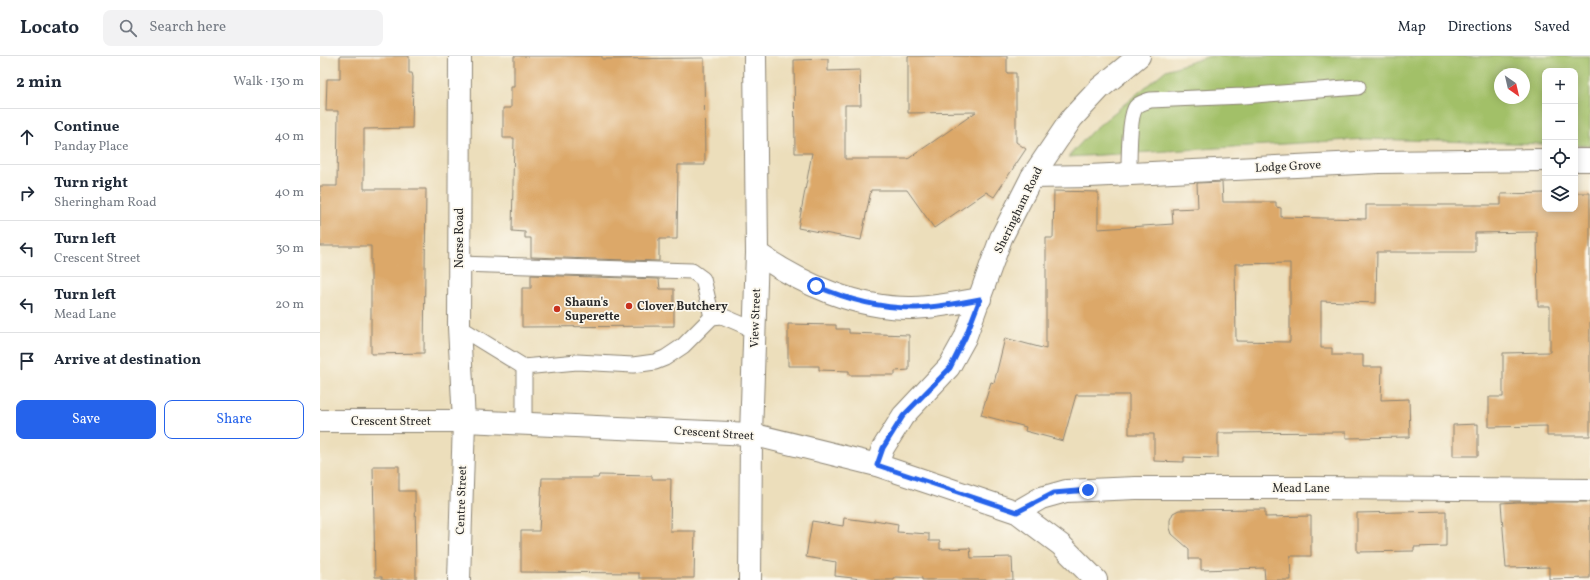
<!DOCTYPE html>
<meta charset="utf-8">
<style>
:root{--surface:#fff;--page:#f2f2f3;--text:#1f2937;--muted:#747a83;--line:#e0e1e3;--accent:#2563eb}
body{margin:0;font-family:Vollkorn,serif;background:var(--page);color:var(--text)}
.controls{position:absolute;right:12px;top:12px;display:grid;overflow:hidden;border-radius:8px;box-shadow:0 2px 10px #0003}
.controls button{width:36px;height:36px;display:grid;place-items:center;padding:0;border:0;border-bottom:1px solid var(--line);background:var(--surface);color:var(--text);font:20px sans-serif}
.compass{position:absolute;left:1174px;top:12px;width:36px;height:36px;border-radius:50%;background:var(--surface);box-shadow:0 2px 10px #0003;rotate:146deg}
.stop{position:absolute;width:12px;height:12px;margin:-9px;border:3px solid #2563eb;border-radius:50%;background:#fff}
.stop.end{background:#2563eb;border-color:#fff;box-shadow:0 1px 4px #0008}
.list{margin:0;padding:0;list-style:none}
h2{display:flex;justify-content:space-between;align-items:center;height:52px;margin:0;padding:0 16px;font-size:17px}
h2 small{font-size:13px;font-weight:400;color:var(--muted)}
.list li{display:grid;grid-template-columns:26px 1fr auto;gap:12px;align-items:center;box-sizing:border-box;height:56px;padding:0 16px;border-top:1px solid var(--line)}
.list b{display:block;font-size:15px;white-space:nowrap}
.list p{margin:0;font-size:13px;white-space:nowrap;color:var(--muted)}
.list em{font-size:13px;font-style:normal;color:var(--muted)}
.actions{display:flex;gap:8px;padding:12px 16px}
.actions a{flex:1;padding:9px 0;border:1px solid var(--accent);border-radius:8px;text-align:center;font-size:14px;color:var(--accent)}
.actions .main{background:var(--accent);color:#fff}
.icon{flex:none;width:22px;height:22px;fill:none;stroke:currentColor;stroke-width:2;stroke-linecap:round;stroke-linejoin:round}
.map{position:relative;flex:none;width:1270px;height:524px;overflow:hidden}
header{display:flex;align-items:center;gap:24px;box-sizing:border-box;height:56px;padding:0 20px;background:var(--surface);border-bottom:1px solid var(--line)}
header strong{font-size:19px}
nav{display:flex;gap:22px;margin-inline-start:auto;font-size:14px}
.search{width:280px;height:36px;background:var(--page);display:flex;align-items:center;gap:10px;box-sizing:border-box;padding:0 14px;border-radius:8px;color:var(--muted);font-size:15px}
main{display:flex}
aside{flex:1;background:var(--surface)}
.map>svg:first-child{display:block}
</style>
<header>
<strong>Locato</strong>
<div class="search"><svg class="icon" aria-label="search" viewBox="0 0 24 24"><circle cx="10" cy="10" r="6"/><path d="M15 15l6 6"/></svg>Search here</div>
<nav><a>Map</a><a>Directions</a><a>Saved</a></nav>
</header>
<main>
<aside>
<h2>2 min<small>Walk · 130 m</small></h2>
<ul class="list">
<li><svg class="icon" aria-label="ahead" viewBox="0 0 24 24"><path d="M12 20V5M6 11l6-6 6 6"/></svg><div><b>Continue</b><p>Panday Place</p></div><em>40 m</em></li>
<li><svg class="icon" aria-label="right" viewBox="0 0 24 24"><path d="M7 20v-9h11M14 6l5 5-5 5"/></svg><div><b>Turn right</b><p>Sheringham Road</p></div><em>40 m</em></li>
<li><svg class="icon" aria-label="left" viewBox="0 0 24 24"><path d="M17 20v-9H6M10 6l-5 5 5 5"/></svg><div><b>Turn left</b><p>Crescent Street</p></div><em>30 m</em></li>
<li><svg class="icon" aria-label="left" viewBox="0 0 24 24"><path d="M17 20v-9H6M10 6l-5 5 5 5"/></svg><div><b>Turn left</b><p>Mead Lane</p></div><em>20 m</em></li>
<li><svg class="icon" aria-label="arrive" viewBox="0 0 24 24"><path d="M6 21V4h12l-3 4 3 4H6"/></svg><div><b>Arrive at destination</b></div></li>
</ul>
<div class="actions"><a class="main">Save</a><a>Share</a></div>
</aside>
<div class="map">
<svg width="1270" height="524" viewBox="0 0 1270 524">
<rect width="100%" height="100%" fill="#fbf7ec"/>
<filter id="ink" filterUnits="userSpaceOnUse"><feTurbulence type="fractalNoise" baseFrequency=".025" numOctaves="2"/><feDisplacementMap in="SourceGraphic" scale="8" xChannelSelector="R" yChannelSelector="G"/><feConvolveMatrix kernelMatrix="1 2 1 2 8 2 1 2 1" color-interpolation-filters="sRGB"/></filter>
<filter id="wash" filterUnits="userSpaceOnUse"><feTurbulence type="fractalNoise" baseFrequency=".012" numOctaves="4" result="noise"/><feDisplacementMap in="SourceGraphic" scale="16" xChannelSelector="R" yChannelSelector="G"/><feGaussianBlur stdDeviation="0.9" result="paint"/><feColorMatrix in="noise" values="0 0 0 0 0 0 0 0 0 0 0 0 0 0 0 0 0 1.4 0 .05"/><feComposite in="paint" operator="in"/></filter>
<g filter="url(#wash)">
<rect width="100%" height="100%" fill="#ecdebb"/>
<!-- green -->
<path fill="#a2c068" stroke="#66764a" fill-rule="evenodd" d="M890 0H1270V90L1255 89V15H1225V88L1046 83 748 101 772 75 846 14ZM1180 18H1204V42H1180Z"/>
<g id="blocks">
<!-- building -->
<g fill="#dca869" fill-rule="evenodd">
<path d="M20 0H89V17H92L93 21 92 72 44 73V133H106L104 297 51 298V190H0V130H17L18 55H6L7 23H20Z"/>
<path d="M194 0H282V3L384 2 385 109H358L357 183H339V205L211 201V182H205V176L192 175 194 82H183V52H191V31H194Z"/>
<path d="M588 0H687V17H696V86L706 93 674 141 666 136 614 172 587 134H551L541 184 478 172 492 97H475L474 4 508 3V15L540 14 541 49H525V103H588L656 56 588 57Z"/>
<path d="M902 126 903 146H956V151L961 152V161L1046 163V149H1181V138L1225 137V153H1255V137H1270V380H1227V370L1169 371V341H1183V297L1230 296V250H1218L1217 176 1155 177V196H1057L1056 247 1001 245V292H1012V299H1043V311H1062L1061 344 1089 343 1090 381 1026 382V376L898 377V402L864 401V406L834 405V378H809V339H756L743 385 705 375 706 371 661 359 671 326 674 327 685 282 726 293V182H733L734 135 778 136V173L853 168 852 153 878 152 877 127ZM970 207V286L916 285 915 208Z"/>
<path d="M211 219 339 223 340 233H354V270L202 271V232H211Z"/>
<path d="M468 268 516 269V273H529V277L589 279V314L575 315V319H529V315L499 314V310H468Z"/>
<path d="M1158 368V400H1133V369Z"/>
<path d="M53 410H79V435H95L96 524H62V521H55Z"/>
<path d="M279 419 332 420V423H351L350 475H375L374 522H319V517L201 516V475H219L222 422H278Z"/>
<path d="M1198 446H1270V522L1229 523V511L1186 512 1181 447Z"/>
<path d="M945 453V461L991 460V500H970L971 524H945L944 512 881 514V503H869V493L852 478 850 472V464L853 457 859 454Z"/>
<path d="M1126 455V490L1094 491V495L1037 496V457Z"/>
<path d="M524 462 554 466V464L578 468 577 476 609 478V485H620V493L650 492 651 502 692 501 693 524H602V522L575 521 574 524H551L515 520 516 506 486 501 492 465 523 470Z"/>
</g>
</g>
</g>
<g filter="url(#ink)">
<use href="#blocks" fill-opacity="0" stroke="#8c8473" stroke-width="1"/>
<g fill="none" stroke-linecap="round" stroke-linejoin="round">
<defs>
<g id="lane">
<path d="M809 117C809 105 809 59 816 51 819 47 825 46 830 44L923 40 1038 31"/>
<path d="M139 208 372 215 383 223 392 261"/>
<path d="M139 271 204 311"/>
<path d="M204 368V311L257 306 313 309 335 306 345 302 363 290 392 261 402 260 435 274"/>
</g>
<g id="street">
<path d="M1255 104H1270"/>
<path d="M712 121 769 120 1059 106 1225 104"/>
<path d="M437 197C481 228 537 253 593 252 616 251 638 247 660 243"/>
<path d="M0 365H144L431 378 557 409 697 456 741 489 776 524"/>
<path d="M557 409 563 392 583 360 629 311 645 282 681 182 712 121 752 62 780 32 819 0"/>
<path d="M697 456 721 442 746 435 816 432H994L1270 434"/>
<path d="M139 524 144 365 139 271 140 0"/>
<path d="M430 524 431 378 437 197 435 0"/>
</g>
</defs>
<!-- lane casing -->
<use href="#lane" stroke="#8c8473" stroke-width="17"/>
<!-- street casing -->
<use href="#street" stroke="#8c8473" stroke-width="24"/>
<!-- lane -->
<use href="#lane" stroke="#fff" stroke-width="15"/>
<!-- street -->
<use href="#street" stroke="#fff" stroke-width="22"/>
</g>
</g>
<g fill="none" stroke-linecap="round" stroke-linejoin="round" filter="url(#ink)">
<!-- route -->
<path stroke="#2563eb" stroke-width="5" d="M496 230C526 243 559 252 592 252 615 252 638 247 660 243L645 282 630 312 583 360 563 392 557 409 697 456 734 437 768 434"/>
</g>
<!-- markers -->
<g fill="#c8321e" stroke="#fbf7ec" stroke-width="1.5">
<circle cx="309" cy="250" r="4"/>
<circle cx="237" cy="253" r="4"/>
</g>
<g text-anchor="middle" stroke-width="3.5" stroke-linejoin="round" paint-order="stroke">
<!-- street labels -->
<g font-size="12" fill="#2b2b2b" stroke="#fbf7ec">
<text transform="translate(968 110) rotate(-3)" y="4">Lodge Grove</text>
<text transform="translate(698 154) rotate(-64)" y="4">Sheringham Road</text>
<text transform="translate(139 182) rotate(-90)" y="4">Norse Road</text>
<text transform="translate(435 262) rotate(-88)" y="4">View Street</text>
<text x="71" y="369">Crescent Street</text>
<text transform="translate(394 377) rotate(4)" y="4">Crescent Street</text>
<text x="981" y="436">Mead Lane</text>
<text transform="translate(141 444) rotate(-88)" y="4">Centre Street</text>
</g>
<!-- poi labels -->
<g font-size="12" font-weight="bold" fill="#2b2b2b" stroke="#fbf7ec" text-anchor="start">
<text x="245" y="250">Shaun's<tspan x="245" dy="14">Superette</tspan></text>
<text x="317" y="254">Clover Butchery</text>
</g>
</g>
</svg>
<div class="controls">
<button>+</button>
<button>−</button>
<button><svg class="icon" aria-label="locate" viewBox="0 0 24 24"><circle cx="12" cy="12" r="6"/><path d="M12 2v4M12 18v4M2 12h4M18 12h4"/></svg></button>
<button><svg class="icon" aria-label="layers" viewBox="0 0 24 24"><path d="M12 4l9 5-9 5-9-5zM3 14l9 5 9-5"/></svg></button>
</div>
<svg class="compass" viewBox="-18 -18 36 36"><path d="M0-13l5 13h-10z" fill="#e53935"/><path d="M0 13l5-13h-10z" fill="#747a83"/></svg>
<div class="stop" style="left:496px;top:230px"></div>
<div class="stop end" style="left:768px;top:434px"></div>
</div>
</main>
